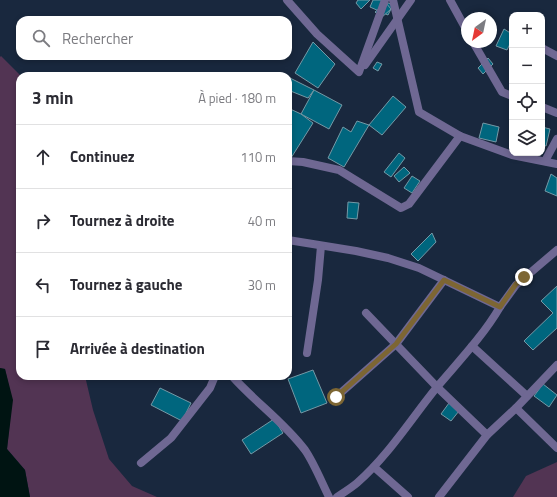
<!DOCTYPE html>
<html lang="fr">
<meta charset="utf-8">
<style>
:root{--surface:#fff;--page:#f7f7f7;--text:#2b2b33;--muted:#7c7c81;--line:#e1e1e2}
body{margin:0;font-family:"Titillium Web",sans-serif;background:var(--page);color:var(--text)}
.controls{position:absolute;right:12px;top:12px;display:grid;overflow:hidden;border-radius:8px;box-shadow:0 2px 6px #0003}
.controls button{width:36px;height:36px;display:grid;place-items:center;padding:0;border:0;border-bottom:1px solid var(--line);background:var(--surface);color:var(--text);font:20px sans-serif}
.compass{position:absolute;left:461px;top:12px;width:36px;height:36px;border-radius:50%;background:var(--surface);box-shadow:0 2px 6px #0003;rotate:213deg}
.stop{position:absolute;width:12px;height:12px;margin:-9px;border:3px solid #7d6633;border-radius:50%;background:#fff}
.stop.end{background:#7d6633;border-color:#fff;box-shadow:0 1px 4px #0008}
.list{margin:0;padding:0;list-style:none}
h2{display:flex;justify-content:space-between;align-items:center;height:52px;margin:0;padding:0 16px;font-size:17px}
h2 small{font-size:13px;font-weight:400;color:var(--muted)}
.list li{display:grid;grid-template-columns:26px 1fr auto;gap:12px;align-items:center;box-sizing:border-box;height:64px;padding:0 16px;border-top:1px solid var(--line)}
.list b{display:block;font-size:15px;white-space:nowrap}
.list em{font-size:13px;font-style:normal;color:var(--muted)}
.icon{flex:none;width:22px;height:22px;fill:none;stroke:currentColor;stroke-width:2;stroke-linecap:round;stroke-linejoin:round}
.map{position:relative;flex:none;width:557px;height:497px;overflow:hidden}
.search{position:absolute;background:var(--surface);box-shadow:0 2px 6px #0003;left:16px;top:16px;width:276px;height:44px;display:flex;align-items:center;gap:10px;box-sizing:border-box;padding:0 14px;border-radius:12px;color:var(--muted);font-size:15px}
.panel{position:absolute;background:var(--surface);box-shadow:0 2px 6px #0003;left:16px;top:72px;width:276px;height:308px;border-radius:12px}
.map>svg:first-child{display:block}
</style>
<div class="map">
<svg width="557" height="497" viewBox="0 0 557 497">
<rect width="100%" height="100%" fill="#19283e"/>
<!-- green -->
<g fill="#523453">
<path d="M1 56 21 76H20V88L16 127 20 144V376H85L93 410 109 459 132 486 157 497H30L25 470 7 449 12 400 5 369 0 368V57Z"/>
<path d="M557 462V497H513L526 476Z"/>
</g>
<!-- water -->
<path fill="#001412" d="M0 368 5 369 13 400 7 449 25 470 30 497H0Z"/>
<!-- building -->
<g fill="#00667e" stroke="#7499a6">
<path d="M358 0H370L361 9 356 3Z"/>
<path d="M373 0H381L393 5 388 15 370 7Z"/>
<path d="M386 3 391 9 381 18 375 12Z"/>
<path d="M504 29 512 34V40L507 50 496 46Z"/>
<path d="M313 42 335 64 318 88 295 73Z"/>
<path d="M488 58 493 64 483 74 478 68Z"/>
<path d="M377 62 382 64 378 71 373 68Z"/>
<path d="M288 77 314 90 308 98 288 90Z"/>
<path d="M314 90 342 105 329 129 301 114Z"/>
<path d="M393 96 406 107 382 135 369 125Z"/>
<path d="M288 108 301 114 313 123 291 158 288 156Z"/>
<path d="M357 121 369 125 344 167 328 158 343 127 351 132Z"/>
<path d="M483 123 499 127 496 142 479 138Z"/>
<path d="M542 127 550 129 546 146 542 145Z"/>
<path d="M399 153 405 158 391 177 384 172Z"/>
<path d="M404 167 410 173 399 182 394 176Z"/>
<path d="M551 174 557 178V196L545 191Z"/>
<path d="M412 176 420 181 412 193 404 188Z"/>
<path d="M348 202 359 203 357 219 347 218Z"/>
<path d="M432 233 436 242 418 261 411 254Z"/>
<path d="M557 286V328L533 350 524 341 553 313 541 301Z"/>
<path d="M313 370 327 403 301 413 288 379Z"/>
<path d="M543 384 557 395 549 407 534 396Z"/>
<path d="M160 388 191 403 182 421 151 405Z"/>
<path d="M449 403 459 411 451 421 441 414Z"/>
<path d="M274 419 283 433 251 454 242 440Z"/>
</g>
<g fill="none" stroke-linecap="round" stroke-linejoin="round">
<!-- street -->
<g stroke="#6f6893" stroke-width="8">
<path d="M287 0 317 34 359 72 385 0"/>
<path d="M393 0 419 112 460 136 512 155 557 164"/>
<path d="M450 0 467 31"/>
<path d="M473 42 502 92 512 96"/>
<path d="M542 48 557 56"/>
<path d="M365 65 411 0"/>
<path d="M542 107 557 113"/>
<path d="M288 161 303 162 339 170 401 208 409 204 460 136"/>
<path d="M545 161 557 139"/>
<path d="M288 240 356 251 388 258 419 268 500 307 516 285 557 250"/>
<path d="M366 313 437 387 487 435"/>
<path d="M472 346 527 396"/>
<path d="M307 353 318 280 321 246"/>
<path d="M232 376C255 402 284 422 305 450 314 463 322 483 329 497"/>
<path d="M336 397 396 344 444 280"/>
<path d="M516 408 557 448"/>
<path d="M141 463 171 438 210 388 215 376"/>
<path d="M374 467 408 497"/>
<path d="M337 497C343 493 351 488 357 483 388 456 411 419 437 387 459 361 483 336 500 307"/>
<path d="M439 497 487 435 516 408 557 365"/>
</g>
</g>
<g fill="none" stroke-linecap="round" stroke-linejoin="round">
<!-- route -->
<path stroke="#7d6633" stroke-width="5" d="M336 397 396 344 444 280 500 307 516 284 524 277"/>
</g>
</svg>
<div class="controls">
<button>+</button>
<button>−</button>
<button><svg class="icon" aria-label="locate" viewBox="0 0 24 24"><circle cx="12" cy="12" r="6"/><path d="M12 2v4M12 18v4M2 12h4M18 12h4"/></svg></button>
<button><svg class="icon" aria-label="layers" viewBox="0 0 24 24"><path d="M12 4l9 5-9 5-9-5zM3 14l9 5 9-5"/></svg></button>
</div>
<svg class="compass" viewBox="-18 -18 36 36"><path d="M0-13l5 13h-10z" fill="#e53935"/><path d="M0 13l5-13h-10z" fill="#7c7c81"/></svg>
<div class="stop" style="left:336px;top:397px"></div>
<div class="stop end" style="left:524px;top:277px"></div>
<div class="search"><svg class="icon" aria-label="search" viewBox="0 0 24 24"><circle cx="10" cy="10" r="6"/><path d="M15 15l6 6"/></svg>Rechercher</div>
<section class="panel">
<h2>3 min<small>À pied · 180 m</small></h2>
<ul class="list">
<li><svg class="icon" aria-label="ahead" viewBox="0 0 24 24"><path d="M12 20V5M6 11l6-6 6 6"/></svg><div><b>Continuez</b></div><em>110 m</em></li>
<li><svg class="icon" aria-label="right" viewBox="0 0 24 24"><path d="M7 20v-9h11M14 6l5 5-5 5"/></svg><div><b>Tournez à droite</b></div><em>40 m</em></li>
<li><svg class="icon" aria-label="left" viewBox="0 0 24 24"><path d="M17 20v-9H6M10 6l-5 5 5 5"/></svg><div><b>Tournez à gauche</b></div><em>30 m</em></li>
<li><svg class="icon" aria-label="arrive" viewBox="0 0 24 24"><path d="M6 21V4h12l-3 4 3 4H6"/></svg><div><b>Arrivée à destination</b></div></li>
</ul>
</section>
</div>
